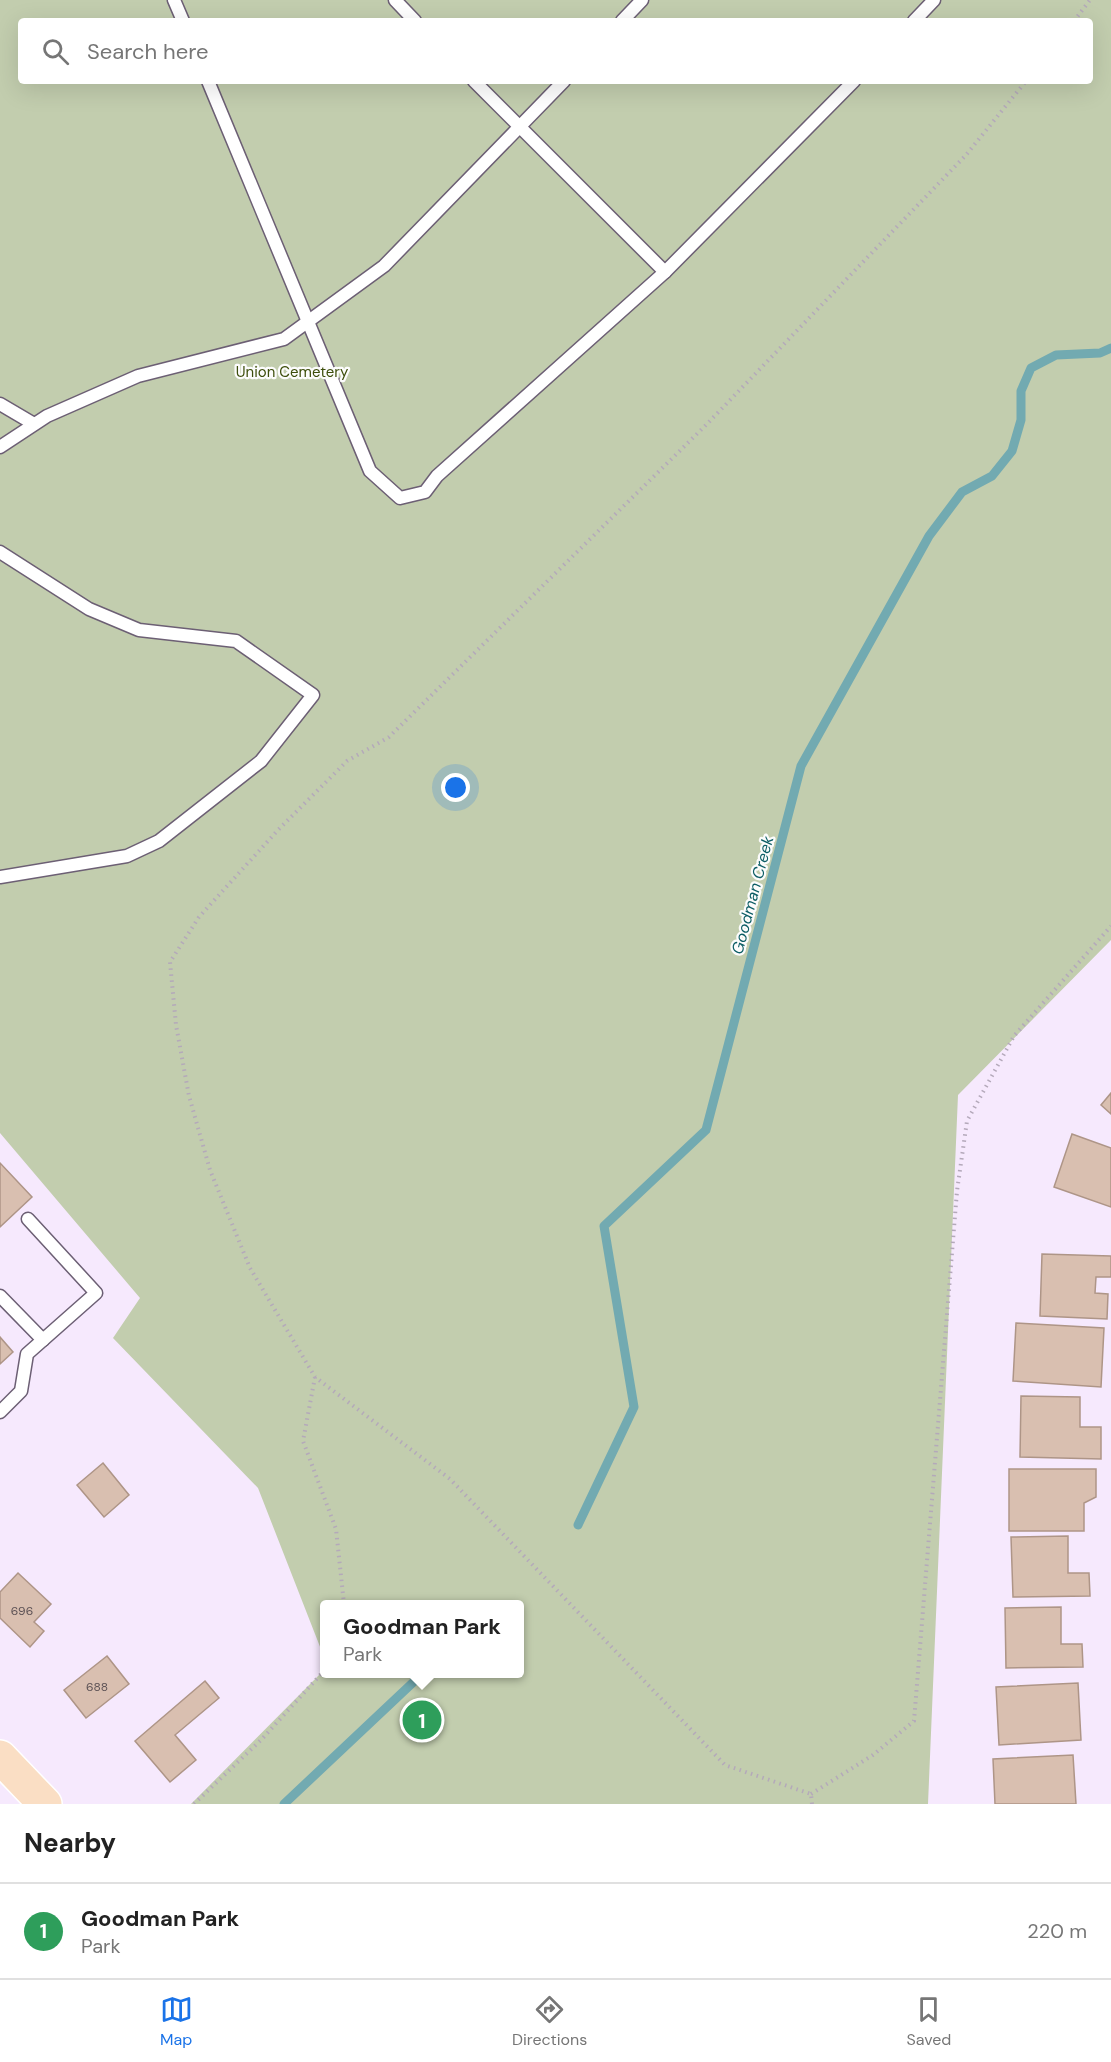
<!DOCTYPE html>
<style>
:root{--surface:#fff;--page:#f2f2f2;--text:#222;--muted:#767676;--line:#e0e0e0;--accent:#1a73e8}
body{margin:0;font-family:"DM Sans",sans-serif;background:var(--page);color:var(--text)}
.you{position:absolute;left:456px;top:788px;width:21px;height:21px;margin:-15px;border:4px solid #fff;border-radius:50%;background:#1a73e8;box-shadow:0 0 0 9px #1a73e833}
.badge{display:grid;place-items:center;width:39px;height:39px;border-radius:50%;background:var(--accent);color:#fff;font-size:20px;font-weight:700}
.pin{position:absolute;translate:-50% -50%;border:3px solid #fff;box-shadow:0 2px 6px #0006}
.popup{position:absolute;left:320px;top:1600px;width:204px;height:78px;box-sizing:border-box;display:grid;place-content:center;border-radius:6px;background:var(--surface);filter:drop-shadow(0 2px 4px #0005);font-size:20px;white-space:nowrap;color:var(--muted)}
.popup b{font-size:22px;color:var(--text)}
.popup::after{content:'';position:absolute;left:50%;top:100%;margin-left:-12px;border:12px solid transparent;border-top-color:var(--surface)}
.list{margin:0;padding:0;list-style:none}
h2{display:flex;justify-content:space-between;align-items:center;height:78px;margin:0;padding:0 24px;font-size:26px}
h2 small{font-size:20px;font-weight:400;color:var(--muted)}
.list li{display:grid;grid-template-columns:39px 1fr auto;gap:18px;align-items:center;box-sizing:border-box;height:96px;padding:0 24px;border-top:2px solid var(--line)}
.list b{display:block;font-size:22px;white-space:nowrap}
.list p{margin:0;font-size:20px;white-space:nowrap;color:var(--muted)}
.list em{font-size:20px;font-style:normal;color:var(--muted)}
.icon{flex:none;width:33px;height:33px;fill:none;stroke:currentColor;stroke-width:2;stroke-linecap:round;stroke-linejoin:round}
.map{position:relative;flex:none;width:1111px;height:1804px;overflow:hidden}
.search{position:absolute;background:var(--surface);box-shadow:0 6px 24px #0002;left:18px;right:18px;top:18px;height:66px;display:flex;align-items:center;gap:15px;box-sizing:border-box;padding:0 21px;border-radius:6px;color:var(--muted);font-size:22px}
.sheet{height:174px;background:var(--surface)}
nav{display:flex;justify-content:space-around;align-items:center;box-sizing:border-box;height:84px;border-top:2px solid var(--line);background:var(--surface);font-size:16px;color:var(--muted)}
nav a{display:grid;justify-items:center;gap:3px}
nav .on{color:var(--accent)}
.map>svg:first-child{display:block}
</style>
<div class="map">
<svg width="1111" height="1804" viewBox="0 0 1111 1804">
<rect width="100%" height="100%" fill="#f6e9fd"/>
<!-- green -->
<path fill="#c2cdae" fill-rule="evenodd" d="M0 0H1111V940L958 1095 928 1804H191L324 1670V1674H520V1604H324V1657L258 1488 113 1338 140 1298 0 1133ZM21 21H1090V81H21Z"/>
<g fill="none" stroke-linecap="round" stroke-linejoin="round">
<!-- stream -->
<g stroke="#72aab1" stroke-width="9">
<path d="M578 1525 634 1407 604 1226 706 1130 801 766 929 536 962 492 992 476 1012 451 1021 420V391L1031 368 1056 355 1100 353 1111 348"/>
<path d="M284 1804 422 1674"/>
</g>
</g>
<!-- building -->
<g fill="#d9bfb0" stroke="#ae9587" stroke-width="1.5">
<path d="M1111 1093V1114L1101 1105Z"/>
<path d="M1072 1134 1111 1148V1207L1054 1187Z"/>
<path d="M0 1163 32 1197 0 1227Z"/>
<path d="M1042 1254 1111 1256V1277H1096L1095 1293 1108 1294 1107 1319 1040 1316Z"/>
<path d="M1016 1323 1104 1328 1101 1387 1013 1381Z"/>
<path d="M0 1337 13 1352 0 1364Z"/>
<path d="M1021 1396 1080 1397V1427H1101V1459L1020 1457Z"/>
<path d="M103 1463 129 1495 104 1517 77 1485Z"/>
<path d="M1009 1469H1096V1497L1084 1503V1531H1009Z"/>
<path d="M1068 1536V1573H1089L1090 1596 1013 1597 1011 1537Z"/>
<path d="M18 1573 51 1604 34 1622 44 1631 30 1647 0 1618V1592Z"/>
<path d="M1061 1607V1644H1082L1083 1667 1006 1668 1005 1608Z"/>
<path d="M107 1656 129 1684 86 1718 64 1690Z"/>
<path d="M205 1681 219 1698 175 1735 196 1760 170 1782 135 1741Z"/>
<path d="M1078 1683 1081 1740 999 1745 996 1687Z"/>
<path d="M1073 1755 1076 1804H995L993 1759Z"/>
</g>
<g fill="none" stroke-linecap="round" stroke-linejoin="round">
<defs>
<g id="service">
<path d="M174 0 183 21"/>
<path d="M395 0 415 21"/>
<path d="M622 21 642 0"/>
<path d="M914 21 934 0"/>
<path d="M208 81 370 471 400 498 425 492 437 476 665 272 854 81"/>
<path d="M474 81 665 272"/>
<path d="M0 404 34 424"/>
<path d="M0 447 47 416 138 376 284 339 384 266 564 81"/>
<path d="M0 552 89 609 139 630 236 641 313 695 261 761 159 841 127 856 0 877"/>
<path d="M0 1296 43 1340"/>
<path d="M0 1412 21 1391 27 1354 96 1293 28 1219"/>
</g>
<path id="primary" d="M0 1757 45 1804"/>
</defs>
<!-- service casing -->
<use href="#service" stroke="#6c5f74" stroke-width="15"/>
<!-- primary casing -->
<use href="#primary" stroke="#fff" stroke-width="36"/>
<!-- path -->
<g stroke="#b4a9ba" stroke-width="4" stroke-dasharray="1.5 4.5" stroke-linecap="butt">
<path d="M1074 21 1090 0"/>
<path d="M315 1377 303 1441 336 1529 344 1604"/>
<path d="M811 1794 873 1755 914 1721 957 1191 967 1121 1014 1036 1111 926"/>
<path d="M194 1804 262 1739 322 1673 324 1668"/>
<path d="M812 1804 811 1794 725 1765 450 1479 315 1377 250 1268 210 1170 189 1096 176 1025 170 962 199 917 278 830 347 761 389 737 706 425 966 155 1026 81"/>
</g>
<!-- service -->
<use href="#service" stroke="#fff" stroke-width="12"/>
<!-- primary -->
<use href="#primary" stroke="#fadec4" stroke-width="33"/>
</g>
<g text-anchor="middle" stroke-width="4.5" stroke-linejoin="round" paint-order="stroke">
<!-- number labels -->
<g font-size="12" fill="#5e5356">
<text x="22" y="1615">696</text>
<text x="97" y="1691">688</text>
</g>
<!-- park labels -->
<g font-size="15" fill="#3d4e0b" stroke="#fcfcfc">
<text x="292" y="377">Union Cemetery</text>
</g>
<!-- water labels -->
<g font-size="16" font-style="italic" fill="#0c5d65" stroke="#fcfcfc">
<text transform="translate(752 895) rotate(-75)" y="6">Goodman Creek</text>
</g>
</g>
</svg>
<div class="you"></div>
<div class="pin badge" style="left:422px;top:1720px;background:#2e9e5b">1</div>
<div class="popup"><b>Goodman Park</b>Park</div>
<div class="search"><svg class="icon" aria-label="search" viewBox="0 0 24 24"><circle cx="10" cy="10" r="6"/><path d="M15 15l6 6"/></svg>Search here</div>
</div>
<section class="sheet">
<h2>Nearby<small></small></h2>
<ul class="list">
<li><span class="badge" style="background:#2e9e5b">1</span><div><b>Goodman Park</b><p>Park</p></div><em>220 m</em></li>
</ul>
</section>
<nav>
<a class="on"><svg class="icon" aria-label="map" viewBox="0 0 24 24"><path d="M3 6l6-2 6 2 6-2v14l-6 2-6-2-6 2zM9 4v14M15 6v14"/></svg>Map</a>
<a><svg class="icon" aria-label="directions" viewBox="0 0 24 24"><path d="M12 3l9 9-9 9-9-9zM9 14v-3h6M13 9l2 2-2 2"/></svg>Directions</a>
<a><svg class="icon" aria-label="saved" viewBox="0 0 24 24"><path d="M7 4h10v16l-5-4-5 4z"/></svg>Saved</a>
</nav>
